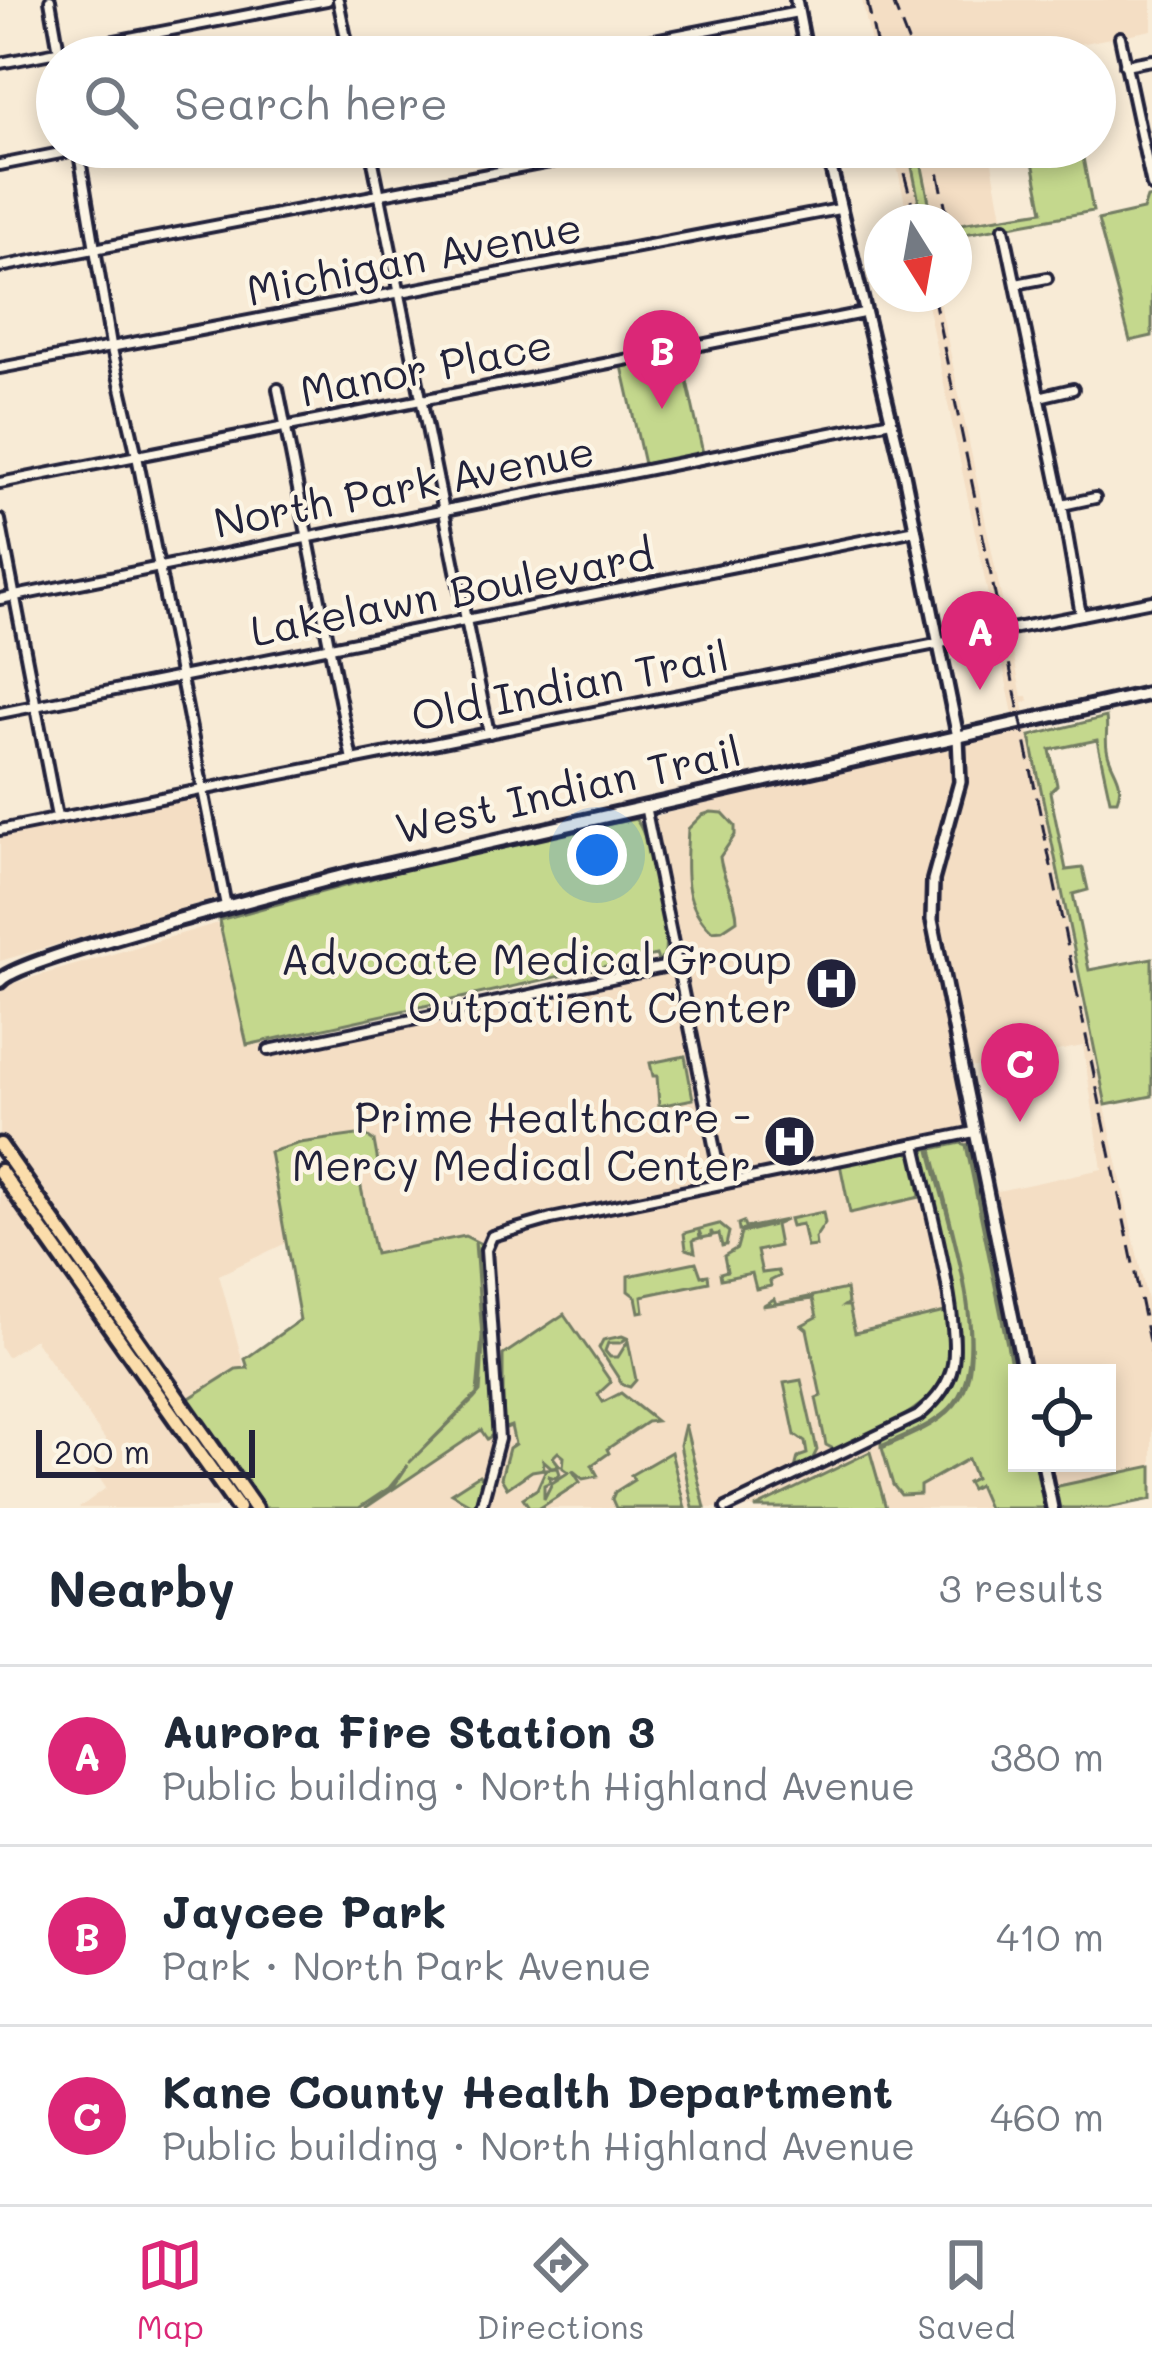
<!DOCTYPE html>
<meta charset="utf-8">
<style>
:root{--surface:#fff;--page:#f2f2f3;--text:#1f2937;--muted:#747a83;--line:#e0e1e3;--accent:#db2777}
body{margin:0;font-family:Mali,sans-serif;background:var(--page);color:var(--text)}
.controls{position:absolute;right:36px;bottom:36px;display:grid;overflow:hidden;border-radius:0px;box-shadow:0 6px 18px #0003}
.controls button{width:108px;height:108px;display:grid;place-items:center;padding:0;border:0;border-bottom:3px solid var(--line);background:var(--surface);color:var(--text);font:60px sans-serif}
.compass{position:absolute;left:864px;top:204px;width:108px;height:108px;border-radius:50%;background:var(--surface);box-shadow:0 6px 18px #0003;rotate:169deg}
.scale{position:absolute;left:36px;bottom:30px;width:219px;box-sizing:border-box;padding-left:12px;border:6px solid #22223b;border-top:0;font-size:33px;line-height:42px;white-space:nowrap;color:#22223b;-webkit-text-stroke:9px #fcf5e5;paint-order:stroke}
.you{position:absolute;left:597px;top:855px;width:42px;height:42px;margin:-30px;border:9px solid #fff;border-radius:50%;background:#1a73e8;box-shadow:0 0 0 18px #1a73e833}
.badge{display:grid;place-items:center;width:78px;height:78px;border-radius:50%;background:var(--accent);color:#fff;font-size:39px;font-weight:700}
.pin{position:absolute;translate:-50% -99px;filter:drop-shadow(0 3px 6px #0008)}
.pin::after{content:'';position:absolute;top:63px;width:42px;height:36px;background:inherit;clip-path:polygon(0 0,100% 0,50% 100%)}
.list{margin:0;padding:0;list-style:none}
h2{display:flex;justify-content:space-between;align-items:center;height:156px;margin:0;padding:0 48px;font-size:51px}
h2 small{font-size:39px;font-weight:400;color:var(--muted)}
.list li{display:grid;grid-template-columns:78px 1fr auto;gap:36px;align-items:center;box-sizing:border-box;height:180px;padding:0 48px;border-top:3px solid var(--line)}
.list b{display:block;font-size:45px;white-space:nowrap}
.list p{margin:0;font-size:39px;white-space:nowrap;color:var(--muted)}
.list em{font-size:39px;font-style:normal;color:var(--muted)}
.icon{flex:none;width:66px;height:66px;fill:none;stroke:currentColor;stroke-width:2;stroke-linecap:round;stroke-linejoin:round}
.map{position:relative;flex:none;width:1152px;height:1508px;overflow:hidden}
.search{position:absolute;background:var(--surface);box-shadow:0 6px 18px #0003;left:36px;right:36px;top:36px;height:132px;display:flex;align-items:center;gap:30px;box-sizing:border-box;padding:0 42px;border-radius:66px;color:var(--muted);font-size:45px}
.sheet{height:696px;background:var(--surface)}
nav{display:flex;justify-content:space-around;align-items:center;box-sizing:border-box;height:168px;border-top:3px solid var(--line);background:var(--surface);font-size:33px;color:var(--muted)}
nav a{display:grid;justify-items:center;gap:6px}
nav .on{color:var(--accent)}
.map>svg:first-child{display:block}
</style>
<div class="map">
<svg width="1152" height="1508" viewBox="0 0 1152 1508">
<rect width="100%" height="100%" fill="#f8ebd6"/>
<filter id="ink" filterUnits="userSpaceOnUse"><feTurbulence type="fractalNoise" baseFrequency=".00833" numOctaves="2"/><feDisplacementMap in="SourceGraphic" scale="24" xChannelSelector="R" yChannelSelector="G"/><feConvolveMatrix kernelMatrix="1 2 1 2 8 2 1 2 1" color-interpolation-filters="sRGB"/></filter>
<g filter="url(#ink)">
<!-- built -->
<g fill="#f4dec4" fill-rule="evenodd">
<path d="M862 0H1152V30L1012 57H874Z"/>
<path d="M893 147H908L923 222H909Z"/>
<path d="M919 147H989L1002 216 954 225V222H933Z"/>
<path d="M925 294H938L1022 696H1028L1029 701 1023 703 1076 973 1152 1323V1466L1054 1487 1049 1463H1107V1373H1030L993 1192 1102 1169 1083 1046 964 1069 934 913 936 885 965 788 963 745 1017 733Z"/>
<path d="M943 748 955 754 956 785 928 874 927 930 1018 1373 1017 1463H1037L1046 1508H261L0 1137V987L218 923 247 1045 317 1030 319 1036 653 962 672 956 654 873 638 821 796 779ZM358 1172 376 1254 247 1377 219 1275 288 1242 277 1190Z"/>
<path d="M208 793 228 895 0 961V833Z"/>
<path d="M0 1178 227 1499 215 1508H79L106 1488 94 1470 116 1455 34 1339 7 1357 0 1346Z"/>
</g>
<!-- green -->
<g fill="#c4d88d" stroke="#737d64" stroke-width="3" fill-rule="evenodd">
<path d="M908 147H918L933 222H923Z"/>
<path d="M1030 147H1081L1093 211 954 236V225L1043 211Z"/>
<path d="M1152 197V336L1130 341 1098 220 1143 210 1147 198Z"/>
<path d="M681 354 703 453 644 464 622 366Z"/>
<path d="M1106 717C1108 730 1105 737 1107 749 1110 770 1126 779 1117 800H1110L1097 740 1050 750 1057 785 1050 792 1066 870 1083 868 1088 890 1073 894 1089 970 1152 958V1096L1106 1105 1030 736Z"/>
<path d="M711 812 723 813 735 826V835L720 857C722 879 737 899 737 920L722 930 712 931C681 903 686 868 688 829L702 815Z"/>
<path d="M635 819C650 831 673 941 663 958L658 960 656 955 247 1045 219 920 455 856Z"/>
<path d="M685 1056 693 1099 659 1106 657 1076H653L650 1063Z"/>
<path d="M364 1134 374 1141 379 1168 358 1173 375 1254 465 1236 481 1244 494 1434 487 1439 481 1430 365 1508 392 1489 408 1465 389 1488 359 1508H259L185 1401 236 1369 248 1368 245 1359 300 1320 270 1152 300 1143ZM475 1243C486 1292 484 1342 480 1392L474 1399 409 1463 477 1394 482 1336Z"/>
<path d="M961 1143 966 1145 1017 1393V1463H1037L1046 1508H988L978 1485 971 1489 967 1482 975 1478 968 1459 920 1486V1494L901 1495 893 1485 882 1448C909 1436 944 1424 960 1398 993 1347 945 1207 932 1149Z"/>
<path d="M967 1143 1018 1373 1017 1383Z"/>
<path d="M929 1146C943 1210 996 1347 954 1403 938 1424 904 1435 881 1446V1438C933 1413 963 1394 960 1330L923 1154Z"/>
<path d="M905 1151 914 1156 920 1197 850 1213 840 1164Z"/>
<path d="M823 1212 825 1223 815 1238 816 1246 807 1247 802 1224 791 1226 789 1219Z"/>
<path d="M786 1220 775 1225 779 1246 757 1251 762 1273 778 1271 780 1276 770 1281 771 1286 756 1289 752 1273 721 1279 720 1273 727 1271 724 1256 737 1248 741 1233 773 1225 739 1231 738 1224 743 1222 745 1228Z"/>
<path d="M719 1224 729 1232 726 1245 722 1246 719 1234 713 1235 711 1231V1236L702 1238 699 1231 700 1238 693 1240 695 1252 686 1249 684 1233Z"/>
<path d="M696 1262 701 1276 708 1275 709 1282 642 1296 644 1311 639 1312 636 1297 628 1291V1276Z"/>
<path d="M846 1289 848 1303 844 1306H849L855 1333 945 1312C984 1389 890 1425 836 1450L826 1445 816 1398 821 1396 807 1329 802 1325 817 1317 813 1299 762 1306 774 1299 776 1304Z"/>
<path d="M564 1314 611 1382 598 1394 603 1402 621 1393 656 1421 647 1422 607 1449 609 1453 592 1465 598 1476 583 1479 572 1470 580 1482 540 1508H530L523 1498 537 1489 546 1469 558 1468 560 1474 555 1478 549 1476 551 1482 544 1485V1499L552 1483 569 1472 563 1468 564 1457 558 1452 553 1457 560 1466 551 1467 543 1460 544 1469 532 1471 507 1488 501 1478 509 1448 515 1444 511 1426 503 1429V1355Z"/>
<path d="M622 1336 627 1338 620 1343H608L605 1351 610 1357H618L628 1341 636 1380 630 1387 623 1385 599 1348 603 1340Z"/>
<path d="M801 1380 817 1450 811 1462 795 1469 798 1457 807 1454 805 1442 795 1435 784 1383Z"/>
<path d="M685 1424 705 1508H693L680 1445Z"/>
<path d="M671 1452 685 1508H616L612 1499 615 1492 634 1480 631 1475Z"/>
<path d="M870 1452 886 1508H755Z"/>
<path d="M1152 1466V1499L1108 1508H1058L1054 1487Z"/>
<path d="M479 1475 483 1481 474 1506 451 1493Z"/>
</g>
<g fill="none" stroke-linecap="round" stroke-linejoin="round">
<defs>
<g id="minor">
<path d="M50 0 60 57"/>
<path d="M338 0 350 57"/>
<path d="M1120 37 1152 186"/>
<path d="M566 57 798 12"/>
<path d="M0 63 327 0"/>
<path d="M1125 65 1152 60"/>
<path d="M78 147 111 345 137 456 226 906"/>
<path d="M370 147 489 733"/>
<path d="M0 165 91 147"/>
<path d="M1004 228 1062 505 1081 615"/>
<path d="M0 267 629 147"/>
<path d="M1016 284 1047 278"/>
<path d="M0 368 839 209"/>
<path d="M278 389 352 760"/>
<path d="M1039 397 1073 389"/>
<path d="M0 483 863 313"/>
<path d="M1062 505 1095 498"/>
<path d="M0 520 57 817"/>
<path d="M0 599 891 421"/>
<path d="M0 713 916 530"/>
<path d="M645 806 722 1184"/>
<path d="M0 830 1152 601"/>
<path d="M269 1050 678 964"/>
<path d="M481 1507 499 1439 486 1250 492 1236 551 1219 974 1132"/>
<path d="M726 1508 918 1416C932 1404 945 1391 951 1372 965 1333 926 1192 916 1144"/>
</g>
<g id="tertiary">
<path d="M796 0 807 57"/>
<path d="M826 147 903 469 958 737 960 782 933 880 932 920 1024 1373"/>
<path d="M1043 1463 1052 1508"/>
</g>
<path id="secondary" d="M0 981C18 958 306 886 354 873L1152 693"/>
<g id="primary">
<path d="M0 1145 255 1508"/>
<path d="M0 1171 238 1508"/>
</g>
</defs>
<!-- minor casing -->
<use href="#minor" stroke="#22223b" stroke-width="16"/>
<!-- tertiary casing -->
<use href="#tertiary" stroke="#22223b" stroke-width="18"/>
<!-- secondary casing -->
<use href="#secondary" stroke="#22223b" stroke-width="20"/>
<!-- primary casing -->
<use href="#primary" stroke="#22223b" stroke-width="21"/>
<!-- minor -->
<use href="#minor" stroke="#fcf5e5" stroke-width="8"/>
<!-- tertiary -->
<use href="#tertiary" stroke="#fcf5e5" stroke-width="9"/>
<!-- secondary -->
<use href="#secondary" stroke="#fcf5e5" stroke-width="10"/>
<!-- primary -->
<use href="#primary" stroke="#fbddab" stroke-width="12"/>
<!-- rail -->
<g stroke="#22223b" stroke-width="3" stroke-dasharray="18 9" stroke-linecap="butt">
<path d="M867 0 879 57"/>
<path d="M892 0 914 57"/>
<path d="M897 147 917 222"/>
<path d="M933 147 948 219"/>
<path d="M933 294 1152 1356"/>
</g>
</g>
</g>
<!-- icons -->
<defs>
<symbol id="hospital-disc" viewBox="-11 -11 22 22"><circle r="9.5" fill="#22223b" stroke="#fcf5e5"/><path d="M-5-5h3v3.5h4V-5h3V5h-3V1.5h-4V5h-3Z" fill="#fff"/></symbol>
</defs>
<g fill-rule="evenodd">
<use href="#hospital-disc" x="802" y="954" width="59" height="59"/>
<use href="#hospital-disc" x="760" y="1112" width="59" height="59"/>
</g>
<g text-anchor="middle" stroke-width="9" stroke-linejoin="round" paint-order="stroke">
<!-- street labels -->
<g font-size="42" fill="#22223b" stroke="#fcf5e5">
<text transform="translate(414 259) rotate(-11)" y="15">Michigan Avenue</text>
<text transform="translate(426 368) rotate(-11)" y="15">Manor Place</text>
<text transform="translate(404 487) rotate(-11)" y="15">North Park Avenue</text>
<text transform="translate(452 593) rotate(-11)" y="15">Lakelawn Boulevard</text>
<text transform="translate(570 686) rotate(-11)" y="15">Old Indian Trail</text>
<text transform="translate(568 790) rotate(-13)" y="15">West Indian Trail</text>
</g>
<!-- poi labels -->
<g font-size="42" fill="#22223b" stroke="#fcf5e5" text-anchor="end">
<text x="792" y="975">Advocate Medical Group<tspan x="792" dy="48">Outpatient Center</tspan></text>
<text x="751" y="1133">Prime Healthcare -<tspan x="751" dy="48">Mercy Medical Center</tspan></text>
</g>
</g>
</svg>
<div class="controls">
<button><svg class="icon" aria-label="locate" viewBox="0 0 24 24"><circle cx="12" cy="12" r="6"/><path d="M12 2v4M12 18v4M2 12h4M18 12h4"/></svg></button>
</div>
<svg class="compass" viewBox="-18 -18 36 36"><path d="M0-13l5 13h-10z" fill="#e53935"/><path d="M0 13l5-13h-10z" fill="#747a83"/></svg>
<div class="scale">200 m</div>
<div class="you"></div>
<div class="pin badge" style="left:980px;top:690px">A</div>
<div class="pin badge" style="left:662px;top:409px">B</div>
<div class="pin badge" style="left:1020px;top:1122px">C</div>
<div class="search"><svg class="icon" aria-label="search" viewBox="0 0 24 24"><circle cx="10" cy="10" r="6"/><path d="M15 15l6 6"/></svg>Search here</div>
</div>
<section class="sheet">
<h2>Nearby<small>3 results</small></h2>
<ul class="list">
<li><span class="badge">A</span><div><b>Aurora Fire Station 3</b><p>Public building · North Highland Avenue</p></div><em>380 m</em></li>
<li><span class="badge">B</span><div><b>Jaycee Park</b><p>Park · North Park Avenue</p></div><em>410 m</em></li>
<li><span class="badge">C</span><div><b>Kane County Health Department</b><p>Public building · North Highland Avenue</p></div><em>460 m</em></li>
</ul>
</section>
<nav>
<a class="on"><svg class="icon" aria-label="map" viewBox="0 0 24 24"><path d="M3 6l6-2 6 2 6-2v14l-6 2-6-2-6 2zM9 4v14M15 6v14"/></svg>Map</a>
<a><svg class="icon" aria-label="directions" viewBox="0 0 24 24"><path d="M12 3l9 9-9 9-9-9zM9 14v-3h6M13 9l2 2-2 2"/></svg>Directions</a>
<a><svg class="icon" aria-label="saved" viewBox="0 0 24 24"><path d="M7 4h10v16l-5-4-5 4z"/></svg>Saved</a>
</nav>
